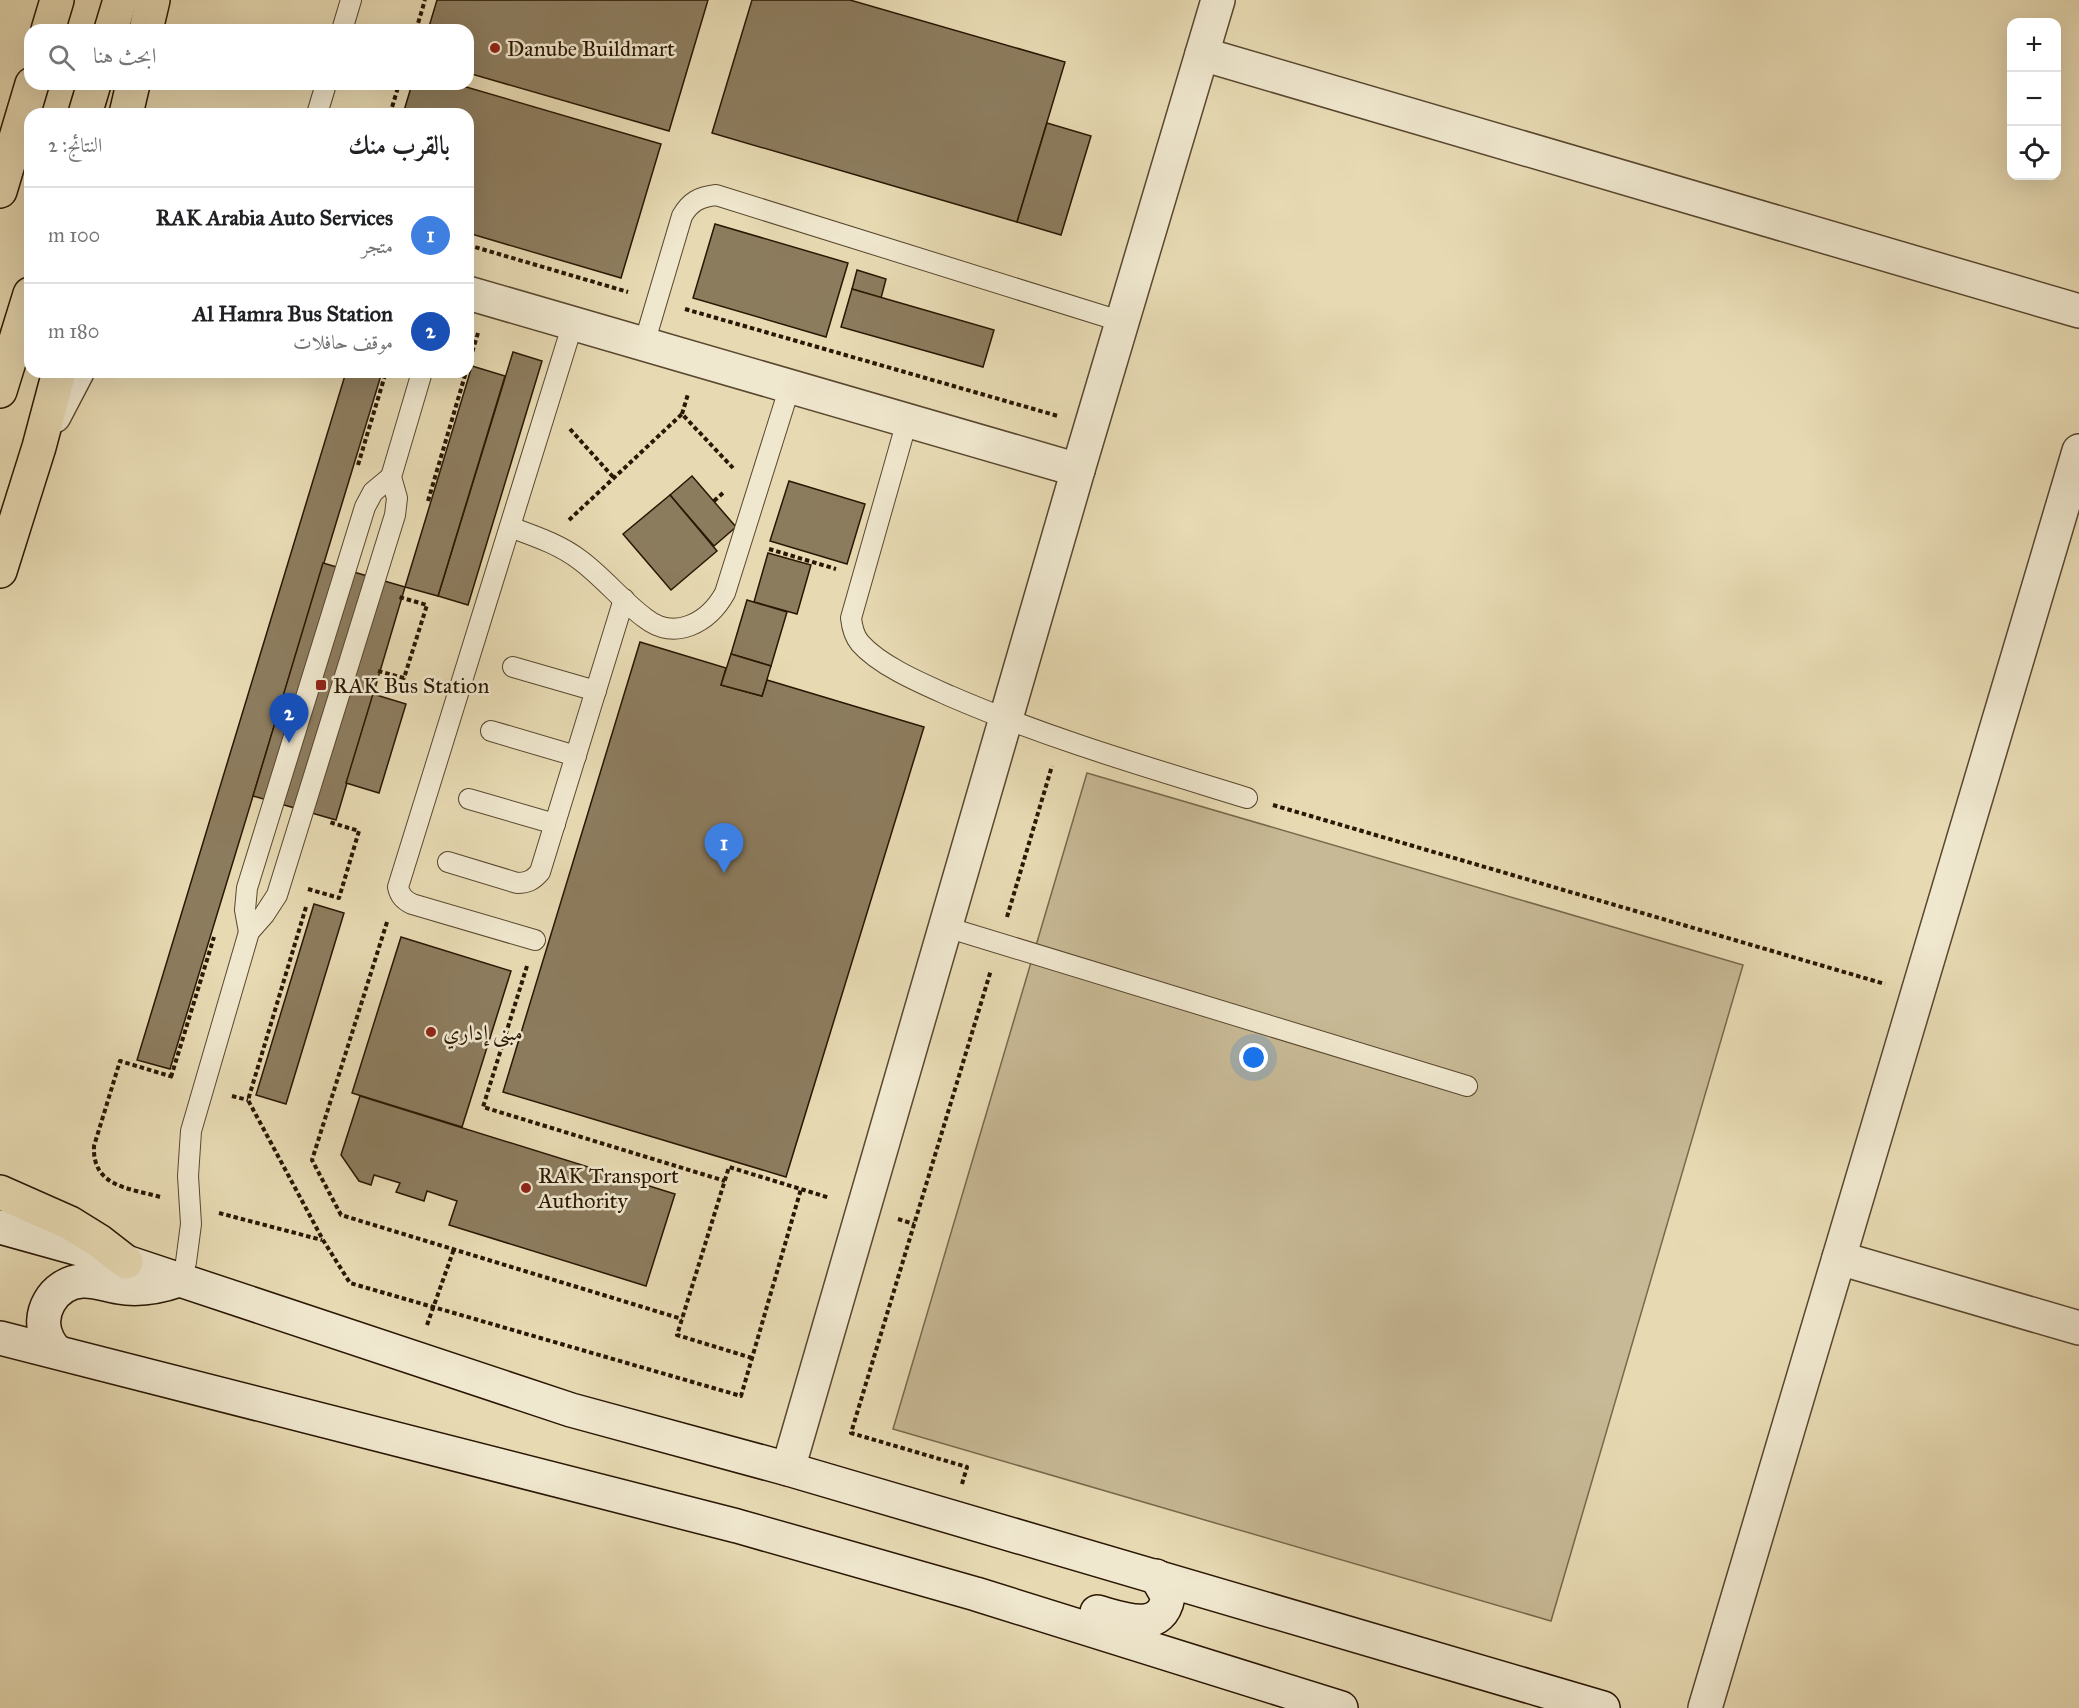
<!DOCTYPE html>
<html lang="ar">
<meta charset="utf-8">
<style>
:root{--surface:#fff;--page:#f2f2f2;--text:#202124;--muted:#757577;--line:#e0e0e0;--accent:#111827}
body{margin:0;font-family:"IM FELL Great Primer",Amiri,serif;background:var(--page);color:var(--text);direction:rtl}
.controls{position:absolute;right:18px;top:18px;display:grid;overflow:hidden;border-radius:12px;box-shadow:0 6px 24px #0002}
.controls button{width:54px;height:54px;display:grid;place-items:center;padding:0;border:0;border-bottom:2px solid var(--line);background:var(--surface);color:var(--text);font:30px sans-serif}
.you{position:absolute;left:1254px;top:1058px;width:21px;height:21px;margin:-15px;border:4px solid #fff;border-radius:50%;background:#1a73e8;box-shadow:0 0 0 9px #1a73e833}
.badge{display:grid;place-items:center;width:39px;height:39px;border-radius:50%;background:var(--accent);color:#fff;font-size:20px;font-weight:700}
.pin{position:absolute;translate:-50% -50px;filter:drop-shadow(0 2px 3px #0008)}
.pin::after{content:'';position:absolute;top:32px;width:21px;height:18px;background:inherit;clip-path:polygon(0 0,100% 0,50% 100%)}
.list{margin:0;padding:0;list-style:none}
h2{display:flex;justify-content:space-between;align-items:center;height:78px;margin:0;padding:0 24px;font-size:26px}
h2 small{font-size:20px;font-weight:400;color:var(--muted)}
.list li{display:grid;grid-template-columns:39px 1fr auto;gap:18px;align-items:center;box-sizing:border-box;height:96px;padding:0 24px;border-top:2px solid var(--line)}
.list b{display:block;font-size:22px;white-space:nowrap}
.list p{margin:0;font-size:20px;white-space:nowrap;color:var(--muted)}
.list em{font-size:20px;font-style:normal;color:var(--muted)}
.icon{flex:none;width:33px;height:33px;fill:none;stroke:currentColor;stroke-width:2;stroke-linecap:round;stroke-linejoin:round}
.map{position:relative;flex:none;width:2079px;height:1708px;overflow:hidden;direction:ltr}
.search{position:absolute;background:var(--surface);box-shadow:0 6px 24px #0002;left:24px;top:24px;width:450px;height:66px;display:flex;align-items:center;gap:15px;box-sizing:border-box;padding:0 21px;border-radius:18px;color:var(--muted);font-size:22px}
.panel{position:absolute;background:var(--surface);box-shadow:0 6px 24px #0002;left:24px;top:108px;width:450px;height:270px;border-radius:18px;direction:rtl}
.map>svg:first-child{display:block}
</style>
<div class="map">
<svg width="2079" height="1708" viewBox="0 0 2079 1708">
<rect width="100%" height="100%" fill="#e7dab3"/>
<filter id="stains"><feTurbulence type="fractalNoise" baseFrequency=".00333" numOctaves="4"/><feColorMatrix values="0 0 0 0 .2 0 0 0 0 .09 0 0 0 0 .02 0 0 0 .5 -.17"/></filter>
<radialGradient id="worn" r=".72"><stop offset=".6" stop-color="#630" stop-opacity="0"/><stop offset="1" stop-color="#630" stop-opacity=".3"/></radialGradient>
<!-- green -->
<path fill="#c7b995" stroke="#78684c" stroke-width="1.5" d="M1087 773 1743 965 1551 1621 893 1429Z"/>
<!-- building -->
<g fill="#8c7c5e" stroke="#2a1602" stroke-width="1.5">
<path d="M437 0H708L669 131 468 73V30H428Z"/>
<path d="M752 0H850L1065 62 1017 222 712 133Z"/>
<path d="M412 84H456L661 144 621 278 468 233V114H403Z"/>
<path d="M1047 123 1091 136 1061 235 1017 222Z"/>
<path d="M715 224 848 263 826 337 693 298Z"/>
<path d="M857 270 886 279 881 298 852 289Z"/>
<path d="M852 289 994 330 983 367 841 327Z"/>
<path d="M513 352 542 361 468 605 438 596Z"/>
<path d="M472 366 505 376 438 596 405 587Z"/>
<path d="M346 372H382L170 1069 137 1060Z"/>
<path d="M692 476 736 527 714 546 670 495Z"/>
<path d="M789 481 865 504 847 564 770 541Z"/>
<path d="M670 495 717 551 671 590 623 534Z"/>
<path d="M768 553 811 565 797 614 754 602Z"/>
<path d="M323 563 405 587 336 820 253 796Z"/>
<path d="M747 600 787 612 771 666 731 654Z"/>
<path d="M640 642 726 668 721 685 762 696 767 680 924 727 786 1177 503 1092Z"/>
<path d="M731 654 771 666 762 696 721 685Z"/>
<path d="M373 694 406 704 379 793 346 783Z"/>
<path d="M314 904 344 913 286 1104 256 1095Z"/>
<path d="M401 937 511 971 462 1127 352 1093Z"/>
<path d="M360 1096 675 1194 646 1286 449 1225 457 1201 427 1191 424 1201 396 1192 400 1183 374 1175 371 1185 359 1181 341 1155Z"/>
</g>
<g fill="none" stroke-linecap="round" stroke-linejoin="round">
<defs>
<g id="service">
<path d="M342 30 351 0"/>
<path d="M317 114 326 84"/>
<path d="M644 344 682 216C690 202 699 197 716 195L1123 322"/>
<path d="M907 421 851 618C852 627 854 636 860 643 880 666 923 684 950 696 1047 738 1147 767 1247 798"/>
<path d="M510 527C534 536 559 544 580 560 603 577 622 601 645 618 675 642 709 622 725 593L790 386"/>
<path d="M513 667 596 691"/>
<path d="M491 731 576 756"/>
<path d="M469 799 555 824"/>
<path d="M448 862 517 883C528 883 533 880 540 872L624 599"/>
<path d="M946 927 1467 1086"/>
<path d="M249 932 245 910 247 888 365 507 373 492 391 477"/>
<path d="M535 940 412 904C404 900 400 896 398 887L573 323"/>
<path d="M181 1279 186 1262 191 1224 188 1176 191 1131 249 932 264 915 277 895 395 515 397 498 391 477 422 372"/>
</g>
<g id="minor">
<path d="M1202 54 2079 311"/>
<path d="M468 293 1078 470"/>
<path d="M54 416 77 372"/>
<path d="M1839 1258 2079 1328"/>
<path d="M788 1469 1078 470 1218 0"/>
</g>
<path id="tertiary" d="M1705 1708 2079 451"/>
<g id="secondary">
<path d="M0 1227 126 1262 571 1410 788 1469 1603 1708"/>
<path d="M0 1338 737 1526 976 1594 1341 1708"/>
<path d="M56 1351C53 1348 50 1344 48 1340 35 1315 53 1283 82 1281 94 1280 107 1285 119 1287 140 1291 159 1287 179 1280"/>
<path d="M1097 1612C1123 1619 1161 1635 1168 1597L1156 1576"/>
</g>
<g id="primary">
<path d="M111 30 120 0"/>
<path d="M146 30 153 0"/>
<path d="M85 114 94 84"/>
<path d="M126 114 133 84"/>
<path d="M0 391 30 294"/>
<path d="M0 571 39 447 59 372"/>
<path d="M0 1192 70 1223 99 1241 126 1262"/>
</g>
<g id="trunk">
<path d="M48 30 57 0"/>
<path d="M0 191 32 84"/>
</g>
</defs>
<!-- service casing -->
<use href="#service" stroke="#59472e" stroke-width="22"/>
<!-- minor casing -->
<use href="#minor" stroke="#59472e" stroke-width="36"/>
<!-- tertiary casing -->
<use href="#tertiary" stroke="#59472e" stroke-width="36"/>
<!-- secondary casing -->
<use href="#secondary" stroke="#2a1602" stroke-width="36"/>
<!-- primary casing -->
<use href="#primary" stroke="#2a1602" stroke-width="36"/>
<!-- trunk casing -->
<use href="#trunk" stroke="#2a1602" stroke-width="36"/>
<!-- path -->
<g stroke="#2a1602" stroke-width="4" stroke-dasharray="4.5 3" stroke-linecap="butt">
<path d="M416 30 425 0"/>
<path d="M390 114 399 84"/>
<path d="M468 245 628 292"/>
<path d="M685 309 1058 416"/>
<path d="M468 366 478 333"/>
<path d="M455 372 465 375"/>
<path d="M682 414 688 394"/>
<path d="M570 429 614 478"/>
<path d="M358 465 386 372"/>
<path d="M428 501 466 372"/>
<path d="M714 501 724 492"/>
<path d="M569 520 682 414 733 468"/>
<path d="M769 549 836 569"/>
<path d="M378 671 404 678 427 605 399 597"/>
<path d="M1273 805 1885 984"/>
<path d="M308 889 339 898 359 831 329 822"/>
<path d="M306 907 248 1100 323 1240 350 1283 741 1396 801 1189"/>
<path d="M1007 917 1052 766"/>
<path d="M387 922 312 1160 341 1215 682 1319"/>
<path d="M527 966 483 1107 725 1181"/>
<path d="M171 1077 214 937"/>
<path d="M232 1096 248 1100"/>
<path d="M160 1197C129 1188 92 1187 94 1146L120 1061 173 1077"/>
<path d="M219 1213 322 1240"/>
<path d="M898 1219 914 1224"/>
<path d="M427 1325 454 1249"/>
<path d="M752 1358 677 1335 729 1167 830 1198"/>
<path d="M962 1484 967 1467 851 1433 991 970"/>
</g>
<!-- service -->
<use href="#service" stroke="#efe7ce" stroke-width="20"/>
<!-- minor -->
<use href="#minor" stroke="#efe7ce" stroke-width="33"/>
<!-- tertiary -->
<use href="#tertiary" stroke="#efe7ce" stroke-width="33"/>
<!-- secondary -->
<use href="#secondary" stroke="#efe7ce" stroke-width="33"/>
<!-- primary -->
<use href="#primary" stroke="#e7dab3" stroke-width="33"/>
<!-- trunk -->
<use href="#trunk" stroke="#e7dab3" stroke-width="33"/>
</g>
<!-- markers -->
<g fill="#8f2418" stroke="#efe7ce" stroke-width="2">
<circle cx="495" cy="48" r="6"/>
<rect x="315" y="679" width="12" height="12" rx="3"/>
<circle cx="431" cy="1032" r="6"/>
<circle cx="526" cy="1188" r="6"/>
</g>
<g text-anchor="middle" stroke-width="5" stroke-linejoin="round" paint-order="stroke">
<!-- poi labels -->
<g font-size="22" fill="#2a1602" stroke="#efe7ce" text-anchor="start">
<text x="507" y="56">Danube Buildmart</text>
<text x="333" y="693">RAK Bus Station</text>
<text x="443" y="1040">مبنى إداري</text>
<text x="538" y="1183">RAK Transport<tspan x="538" dy="25">Authority</tspan></text>
</g>
</g>
<rect width="100%" height="100%" filter="url(#stains)"/>
<rect width="100%" height="100%" fill="url(#worn)"/>
</svg>
<div class="controls">
<button>+</button>
<button>−</button>
<button><svg class="icon" aria-label="locate" viewBox="0 0 24 24"><circle cx="12" cy="12" r="6"/><path d="M12 2v4M12 18v4M2 12h4M18 12h4"/></svg></button>
</div>
<div class="you"></div>
<div class="pin badge" style="left:724px;top:873px;background:#3f7fe0">1</div>
<div class="pin badge" style="left:289px;top:743px;background:#1a4fb4">2</div>
<div class="search"><svg class="icon" aria-label="search" viewBox="0 0 24 24"><circle cx="10" cy="10" r="6"/><path d="M15 15l6 6"/></svg>ابحث هنا</div>
<section class="panel">
<h2>بالقرب منك<small>النتائج: 2</small></h2>
<ul class="list">
<li><span class="badge" style="background:#3f7fe0">1</span><div><b>RAK Arabia Auto Services</b><p>متجر</p></div><em>100 m</em></li>
<li><span class="badge" style="background:#1a4fb4">2</span><div><b>Al Hamra Bus Station</b><p>موقف حافلات</p></div><em>180 m</em></li>
</ul>
</section>
</div>
